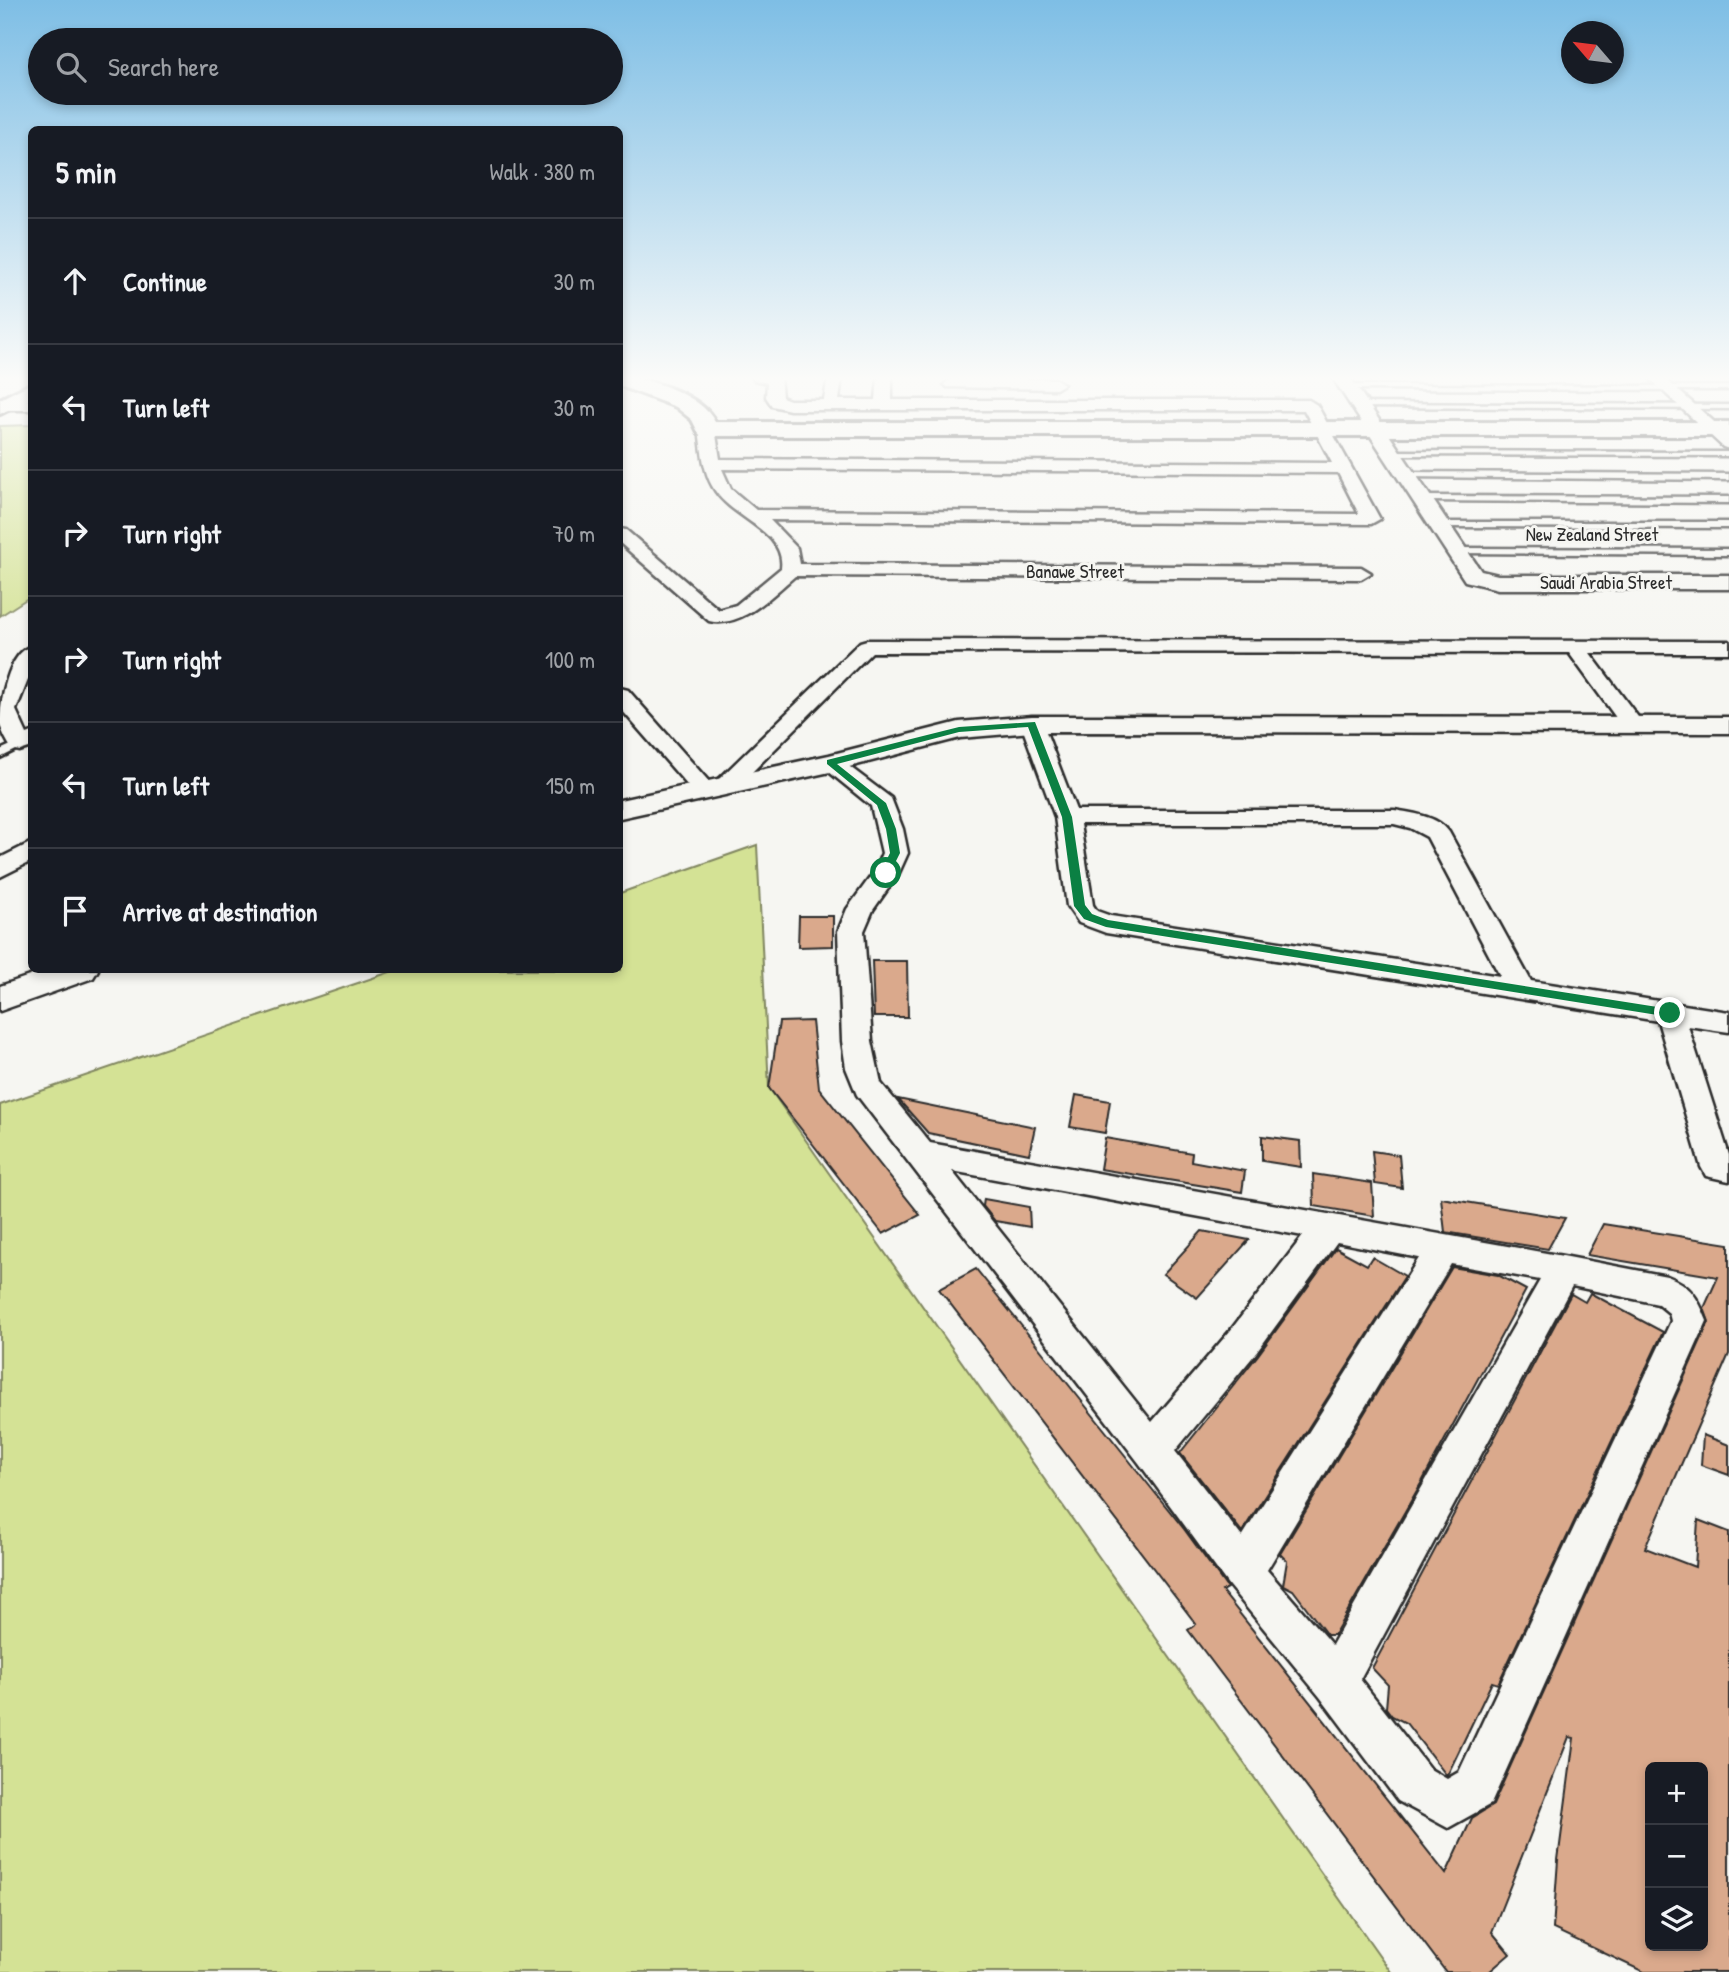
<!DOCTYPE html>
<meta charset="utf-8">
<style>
:root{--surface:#171b24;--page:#20242c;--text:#f1f3f6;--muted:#9ea1a6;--line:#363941}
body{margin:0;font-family:"Patrick Hand",sans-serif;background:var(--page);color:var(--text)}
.controls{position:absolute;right:21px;bottom:21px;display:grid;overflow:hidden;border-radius:10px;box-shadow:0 4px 10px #0003}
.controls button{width:63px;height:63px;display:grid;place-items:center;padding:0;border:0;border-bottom:2px solid var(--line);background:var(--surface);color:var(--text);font:35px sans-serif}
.compass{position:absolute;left:1561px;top:21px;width:63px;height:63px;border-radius:50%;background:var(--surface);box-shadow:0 4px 10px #0003;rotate:298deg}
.stop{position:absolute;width:21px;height:21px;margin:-16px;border:5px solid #0b8043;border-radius:50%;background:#fff}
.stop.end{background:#0b8043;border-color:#fff;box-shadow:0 2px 7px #0008}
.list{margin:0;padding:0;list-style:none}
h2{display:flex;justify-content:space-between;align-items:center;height:91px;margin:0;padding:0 28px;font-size:30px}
h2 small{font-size:23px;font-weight:400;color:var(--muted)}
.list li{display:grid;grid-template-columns:46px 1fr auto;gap:21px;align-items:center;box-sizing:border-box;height:126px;padding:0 28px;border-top:2px solid var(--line)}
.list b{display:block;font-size:26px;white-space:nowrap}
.list em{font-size:23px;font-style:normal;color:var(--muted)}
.icon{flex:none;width:38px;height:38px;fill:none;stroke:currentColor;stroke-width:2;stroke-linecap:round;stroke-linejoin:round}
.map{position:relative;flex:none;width:1729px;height:1972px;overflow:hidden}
.search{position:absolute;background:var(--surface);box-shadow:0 4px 10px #0003;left:28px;top:28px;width:595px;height:77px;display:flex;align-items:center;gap:18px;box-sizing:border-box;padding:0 24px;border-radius:38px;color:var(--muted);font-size:26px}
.panel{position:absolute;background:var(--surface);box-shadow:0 4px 10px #0003;left:28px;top:126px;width:595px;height:847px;border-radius:10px}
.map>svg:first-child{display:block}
</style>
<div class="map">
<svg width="1729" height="1972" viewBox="0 0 1729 1972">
<rect width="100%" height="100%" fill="#f6f6f2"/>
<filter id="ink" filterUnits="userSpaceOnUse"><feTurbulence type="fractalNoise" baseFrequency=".0143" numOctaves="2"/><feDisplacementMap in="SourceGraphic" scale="14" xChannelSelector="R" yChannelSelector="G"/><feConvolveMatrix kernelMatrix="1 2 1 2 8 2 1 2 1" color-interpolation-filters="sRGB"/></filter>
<g filter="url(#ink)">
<!-- green -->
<g fill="#d4e295" stroke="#808660" stroke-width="2">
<path d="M32 425 31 596 0 616V426Z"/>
<path d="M757 845 769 1088 1391 1972H0V1105L396 970H620V893Z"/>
</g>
<!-- building -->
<g fill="#daa98c" stroke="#2b2b2b" stroke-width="2" fill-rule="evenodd">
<path d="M799 916H833V946L798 947Z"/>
<path d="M872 961H907L908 1017H874Z"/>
<path d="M812 1021 819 1088 920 1215 883 1234 769 1088 779 1022Z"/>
<path d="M1076 1095 1110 1101 1105 1133 1070 1127Z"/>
<path d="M898 1099 1035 1127 1029 1154 928 1133Z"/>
<path d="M1262 1136 1300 1141 1301 1167 1262 1161Z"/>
<path d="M1105 1138 1192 1153 1191 1161 1245 1171 1242 1192 1100 1169Z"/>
<path d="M1372 1151 1399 1155 1402 1188 1375 1184Z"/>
<path d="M1313 1174 1372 1183 1374 1216 1314 1206Z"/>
<path d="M1441 1198 1565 1218 1548 1249 1445 1232Z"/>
<path d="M984 1199 1029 1207 1030 1227 995 1221 983 1206Z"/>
<path d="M1603 1224 1729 1244V1354L1645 1548 1695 1567 1698 1520 1729 1532V1972H1644L1553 1929 1558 1860 1574 1738 1569 1737 1492 1932 1510 1954 1489 1972H1446L1188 1630 1196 1624 939 1289 976 1269 1184 1529 1227 1588 1222 1591 1446 1874 1472 1818 1493 1805 1709 1322 1704 1308 1718 1277 1587 1255ZM1650 1767H1703V1946H1650Z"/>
<path d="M1202 1231 1249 1240 1197 1298 1163 1274Z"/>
<path d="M1336 1248 1367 1265 1372 1257 1405 1276 1242 1532 1180 1453 1258 1355Z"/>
<path d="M1452 1267 1498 1275 1526 1290 1423 1480 1334 1635H1327L1293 1590 1283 1585 1287 1561 1280 1554Z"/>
<path d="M1590 1293 1663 1332 1498 1684 1492 1682 1447 1776 1406 1723 1392 1716 1386 1708 1388 1685 1372 1668 1571 1294 1585 1302Z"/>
<path d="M1703 1435 1729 1445V1475L1701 1465Z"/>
</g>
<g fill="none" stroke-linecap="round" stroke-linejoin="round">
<defs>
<g id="service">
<path d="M1344 385 1729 386V390L1347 389 1343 387Z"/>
<path d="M1356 403 1729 405V409L1359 407H1356Z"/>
<path d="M1387 451 1729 452V456L1390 455 1386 453Z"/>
<path d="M1402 472 1729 474V480L1405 477 1402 476Z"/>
<path d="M1417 496 1729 497V503L1420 501 1416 498Z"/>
<path d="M1434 522H1729V528L1437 527 1434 526Z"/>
<path d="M1452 548 1729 549V555L1455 553 1452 552Z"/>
<path d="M20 741 24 742V746L0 758V750Z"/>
</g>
<g id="minor">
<path d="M752 377H780L782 397 790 400H824L828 377H842L839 400H876L878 377H892V400H1309L1317 405 1380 519 1371 524 770 520 797 548 800 564 1361 567 1371 573 1361 579 795 576C772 595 742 629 709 621L620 543V529L626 530 719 610 736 605 781 568C786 532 733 518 716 492 703 474 702 451 699 429L701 426 707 424 715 429 720 459 1332 463 1304 410H790L772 406 766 397 767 383 754 380ZM722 469 1338 473 1359 514 756 510 731 489Z"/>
<path d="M1648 377H1663L1729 435V449L1723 447Z"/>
<path d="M952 379H1056L1064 384 1056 389 947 387 944 384Z"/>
<path d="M32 400V410H0V402Z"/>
<path d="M867 640 1729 641V653H1590L1644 725 1641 730H1625L1569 653 872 652 733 791H717L713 786 717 781 860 642Z"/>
<path d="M32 646V670L16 710 27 734 32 732V747L20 751 12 749C7 742 2 732 0 724 0 702 8 652 32 646Z"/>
<path d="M620 688 628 690 712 785 716 790 712 795H696L620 708Z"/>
<path d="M1032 717 1040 719 1043 724 1076 810H1394C1412 813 1438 816 1449 832L1531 981 1729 1012V1032L1688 1026 1729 1155V1181L1706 1176 1701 1167 1658 1021 1106 933 1079 923 1067 906 1055 817 1021 724 1024 719ZM1080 824H1394L1410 828 1427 837 1500 976 1111 916 1097 911 1093 905Z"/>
<path d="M830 756 838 758 891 798 903 829 908 853 899 873 873 910 864 931 872 1041 881 1083 930 1143 1563 1256 1667 1276C1691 1285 1698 1298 1707 1321L1491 1804 1448 1828 1398 1801 1320 1697 1229 1586 1139 1463 857 1095 846 1068 842 1041 838 931 847 909 874 872 882 853 871 806 818 763 822 758ZM952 1171 1303 1236 1230 1331 1152 1422ZM1337 1242 1419 1258 1242 1537 1175 1451 1256 1353ZM1451 1264 1540 1280 1332 1645 1267 1570ZM1572 1286 1658 1304 1669 1313 1671 1321 1459 1772 1447 1779 1430 1769 1360 1679Z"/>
<path d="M32 842V861L0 877V858Z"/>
</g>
<g id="tertiary">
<path d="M1332 377H1350L1481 571 1498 575H1729V589H1498L1465 581Z"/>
<path d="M1032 716 1729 717V733L1032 732 960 738 830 772 620 818V800L829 755 959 722Z"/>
<path d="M47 970H98L93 978 0 1011V986Z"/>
</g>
<g id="secondary">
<path d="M620 377C648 377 702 395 715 422H1729V436H707L699 434 692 420 676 407 620 386Z"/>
<path d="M32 383V398L0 414V399Z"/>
</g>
</defs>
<!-- service casing -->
<use href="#service" stroke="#2b2b2b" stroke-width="5"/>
<!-- minor casing -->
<use href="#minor" stroke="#2b2b2b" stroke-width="5"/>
<!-- tertiary casing -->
<use href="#tertiary" stroke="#2b2b2b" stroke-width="5"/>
<!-- secondary casing -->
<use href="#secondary" stroke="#2b2b2b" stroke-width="6"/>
<!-- service -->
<use href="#service" fill="#f6f6f2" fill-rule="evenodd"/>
<!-- minor -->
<use href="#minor" fill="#f6f6f2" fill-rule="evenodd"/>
<!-- tertiary -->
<use href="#tertiary" fill="#f6f6f2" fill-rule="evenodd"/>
<!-- secondary -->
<use href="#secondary" fill="#f6f6f2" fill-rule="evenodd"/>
</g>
</g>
<!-- sky -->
<linearGradient id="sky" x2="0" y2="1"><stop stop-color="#7ebee5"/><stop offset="0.58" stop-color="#fbfbf9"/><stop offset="1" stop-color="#fbfbf9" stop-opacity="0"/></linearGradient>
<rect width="1729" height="653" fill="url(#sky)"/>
<!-- route -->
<path fill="#0b8043" d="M1035 722 1072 817 1085 905 1092 914 1108 920 1670 1009 1676 1013 1670 1017 1106 927 1084 919 1074 906 1062 817 1028 727 959 732 837 764 886 803 896 829 900 853 889 875H882L880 873 890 853 886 829 877 805 827 764V760L959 727Z"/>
<g text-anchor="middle" stroke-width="6" stroke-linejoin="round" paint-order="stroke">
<!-- far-street labels -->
<g font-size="19" fill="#2b2b2b" stroke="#f6f6f2">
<text x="1592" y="541">New Zealand Street</text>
<text x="1075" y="578">Banawe Street</text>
<text x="1606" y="589">Saudi Arabia Street</text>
</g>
</g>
</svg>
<div class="controls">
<button>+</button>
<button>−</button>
<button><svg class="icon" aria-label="layers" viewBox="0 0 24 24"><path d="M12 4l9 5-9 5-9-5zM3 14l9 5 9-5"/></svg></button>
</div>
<svg class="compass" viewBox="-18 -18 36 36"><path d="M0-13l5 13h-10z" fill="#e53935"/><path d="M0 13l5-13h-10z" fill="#9ea1a6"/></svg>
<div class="stop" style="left:886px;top:873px"></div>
<div class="stop end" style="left:1670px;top:1013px"></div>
<div class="search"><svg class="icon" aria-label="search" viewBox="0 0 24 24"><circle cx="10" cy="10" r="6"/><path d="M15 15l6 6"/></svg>Search here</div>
<section class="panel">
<h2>5 min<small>Walk · 380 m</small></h2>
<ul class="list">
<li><svg class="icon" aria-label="ahead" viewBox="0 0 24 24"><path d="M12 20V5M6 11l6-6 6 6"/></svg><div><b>Continue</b></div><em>30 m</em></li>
<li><svg class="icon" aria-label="left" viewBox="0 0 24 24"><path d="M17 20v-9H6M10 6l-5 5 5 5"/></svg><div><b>Turn left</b></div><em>30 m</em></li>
<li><svg class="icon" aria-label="right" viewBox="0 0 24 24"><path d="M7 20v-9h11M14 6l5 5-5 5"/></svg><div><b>Turn right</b></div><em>70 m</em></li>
<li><svg class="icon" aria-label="right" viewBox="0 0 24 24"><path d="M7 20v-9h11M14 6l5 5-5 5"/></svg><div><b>Turn right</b></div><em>100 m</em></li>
<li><svg class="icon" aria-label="left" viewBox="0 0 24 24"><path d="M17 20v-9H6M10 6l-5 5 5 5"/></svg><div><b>Turn left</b></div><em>150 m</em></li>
<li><svg class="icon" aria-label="arrive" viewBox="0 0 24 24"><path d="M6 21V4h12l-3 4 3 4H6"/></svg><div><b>Arrive at destination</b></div></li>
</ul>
</section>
</div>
